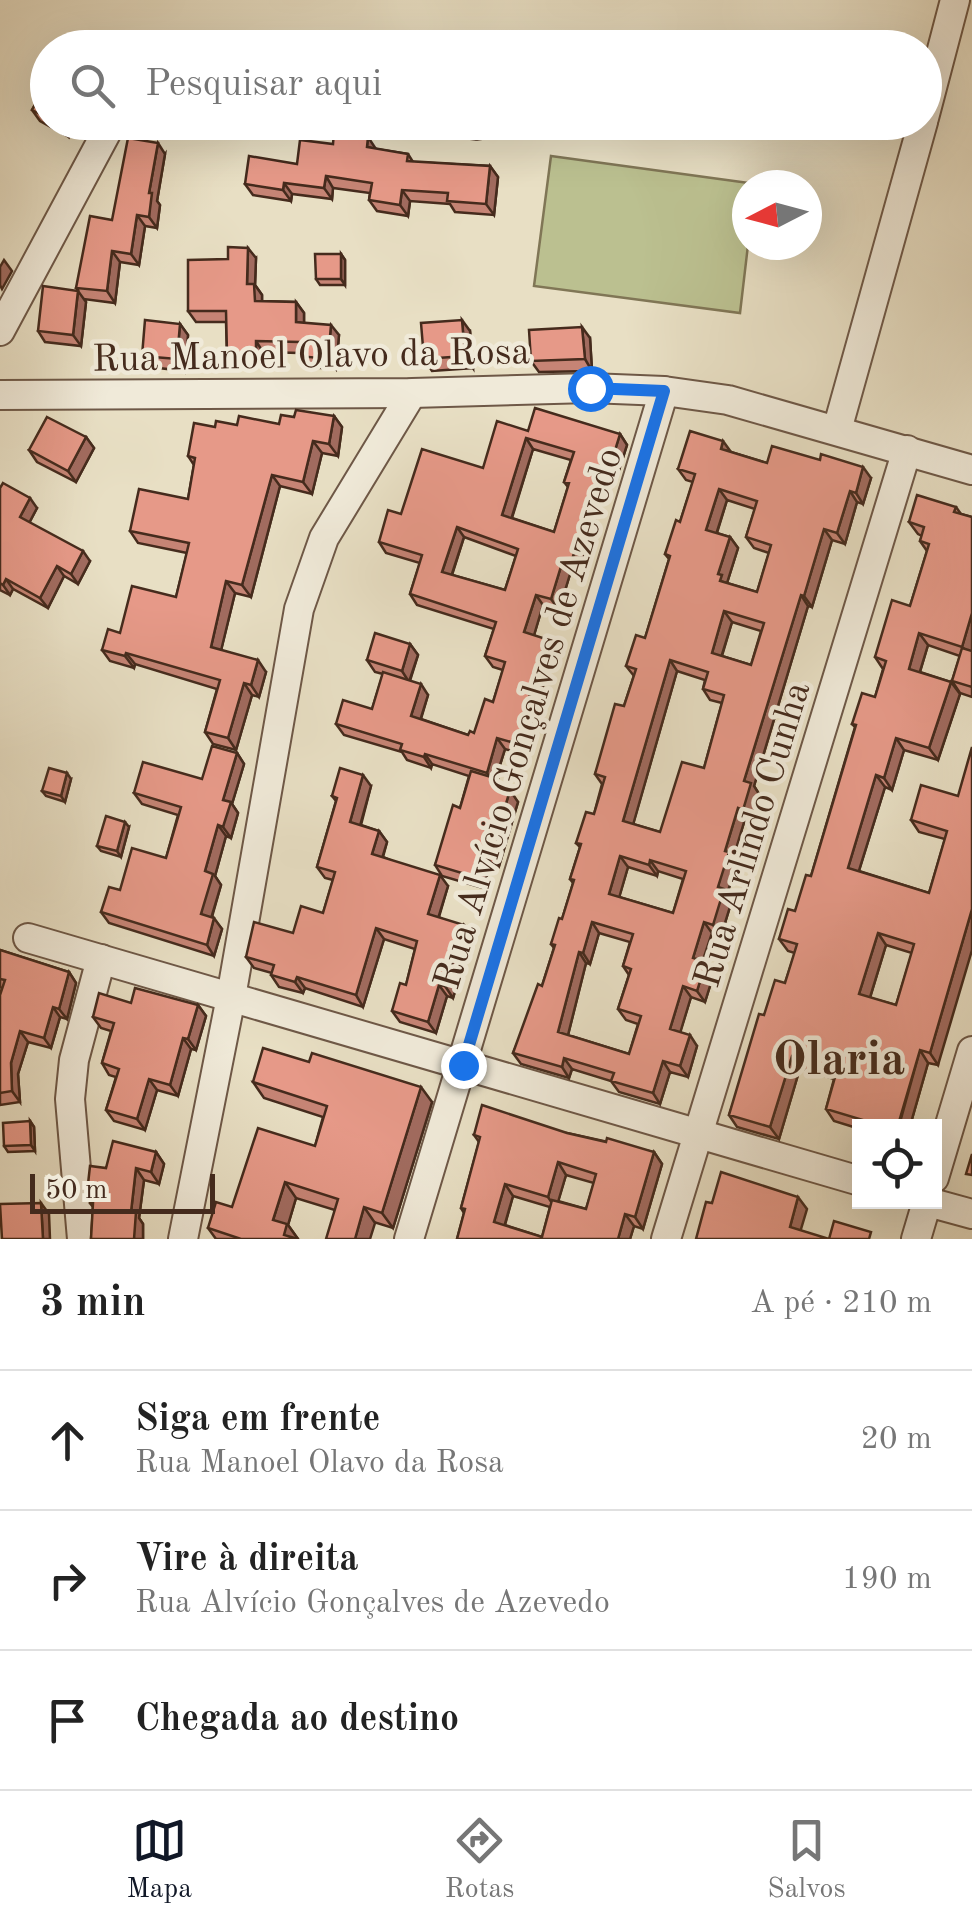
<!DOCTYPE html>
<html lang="pt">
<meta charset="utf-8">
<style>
:root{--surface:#fff;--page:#f6f6f6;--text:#222;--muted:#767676;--line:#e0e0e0;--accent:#111827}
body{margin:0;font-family:"Old Standard TT",serif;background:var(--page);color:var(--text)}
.controls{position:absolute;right:30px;bottom:30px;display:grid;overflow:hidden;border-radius:0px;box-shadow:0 10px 40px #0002}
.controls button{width:90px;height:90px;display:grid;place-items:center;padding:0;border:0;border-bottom:2px solid var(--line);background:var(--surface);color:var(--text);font:50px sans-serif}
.compass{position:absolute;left:732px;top:170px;width:90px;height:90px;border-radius:50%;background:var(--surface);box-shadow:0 10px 40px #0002;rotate:264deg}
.scale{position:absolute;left:30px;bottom:25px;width:185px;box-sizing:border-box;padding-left:10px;border:5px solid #452b1d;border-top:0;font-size:28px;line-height:35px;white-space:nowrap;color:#452b1d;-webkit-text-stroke:8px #f0ead9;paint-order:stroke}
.stop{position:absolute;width:30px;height:30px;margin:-22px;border:8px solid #1a73e8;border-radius:50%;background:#fff}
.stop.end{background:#1a73e8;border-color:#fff;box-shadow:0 2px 10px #0008}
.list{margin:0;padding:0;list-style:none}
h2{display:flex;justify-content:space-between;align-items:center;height:130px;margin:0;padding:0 40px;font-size:42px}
h2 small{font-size:32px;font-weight:400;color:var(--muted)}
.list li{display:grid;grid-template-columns:65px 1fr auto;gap:30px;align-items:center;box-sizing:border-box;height:140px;padding:0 40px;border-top:2px solid var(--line)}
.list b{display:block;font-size:38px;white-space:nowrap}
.list p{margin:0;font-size:32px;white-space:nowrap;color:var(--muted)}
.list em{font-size:32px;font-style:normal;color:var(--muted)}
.icon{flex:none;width:55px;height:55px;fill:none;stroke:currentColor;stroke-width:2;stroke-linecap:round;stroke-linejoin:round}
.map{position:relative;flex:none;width:972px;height:1239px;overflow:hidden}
.search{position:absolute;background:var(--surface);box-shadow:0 10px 40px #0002;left:30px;right:30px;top:30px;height:110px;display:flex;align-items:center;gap:25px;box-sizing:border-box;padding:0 35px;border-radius:55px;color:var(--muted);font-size:38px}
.sheet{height:550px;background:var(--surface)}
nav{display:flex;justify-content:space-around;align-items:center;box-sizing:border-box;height:140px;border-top:2px solid var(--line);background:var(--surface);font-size:28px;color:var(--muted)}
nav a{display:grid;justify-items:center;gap:5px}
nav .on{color:var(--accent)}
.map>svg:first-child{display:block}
</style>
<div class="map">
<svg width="972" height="1239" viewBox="0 0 972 1239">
<rect width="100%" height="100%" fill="#e8dfc4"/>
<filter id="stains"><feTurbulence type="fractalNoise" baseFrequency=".002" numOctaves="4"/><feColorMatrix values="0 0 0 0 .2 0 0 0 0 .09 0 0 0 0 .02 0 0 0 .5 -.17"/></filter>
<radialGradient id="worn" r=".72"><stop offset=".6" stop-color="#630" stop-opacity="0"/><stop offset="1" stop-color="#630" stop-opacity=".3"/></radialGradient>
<!-- green -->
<path fill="#bbc090" stroke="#807656" stroke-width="2.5" d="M551 156 756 184 747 185 748 245 740 313 534 286Z"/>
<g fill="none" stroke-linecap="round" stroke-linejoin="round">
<defs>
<g id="minor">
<path d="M924 118 955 0"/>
<path d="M458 122 477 125"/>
<path d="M0 331 112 122"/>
<path d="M0 395 412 393 590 388 664 391 728 400 972 470"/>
<path d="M837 430 923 122"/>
<path d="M28 938 860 1181"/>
<path d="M934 1178 972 1051"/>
<path d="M928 1202 972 1214"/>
<path d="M82 1239 70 1099 74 1060 101 959"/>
<path d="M183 1239 231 997 299 609 324 538 412 393"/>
<path d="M409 1239 664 391"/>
<path d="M666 1239 907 450"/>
<path d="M916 1239 927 1202"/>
</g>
</defs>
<!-- minor casing -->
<use href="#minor" stroke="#6e5847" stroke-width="32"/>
<!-- minor -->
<use href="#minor" stroke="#f0ead9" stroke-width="28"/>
</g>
<!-- wall -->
<g fill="#c68475" stroke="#452b1d" stroke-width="2.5" fill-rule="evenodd">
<path d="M48 82V122H76L69 137 40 121 32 110Z"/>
<path d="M376 149 408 154 413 162 490 166 498 177 494 215 455 212 450 204 410 201 408 216 377 211 369 200 370 193 333 188 332 199 292 194 291 201 253 195 245 184 297 164Z"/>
<path d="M165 154 157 201 160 205 157 228 145 226 139 265 120 262 115 303 84 299 86 302 81 346 45 342 38 331 78 290 76 288 112 220Z"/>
<path d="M341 254 345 260V285H320L316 279Z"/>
<path d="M256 258 255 285 262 295V301L296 302 304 313V323L339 335 336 369 306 367 299 356V353L263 352 264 363 235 364 227 353 226 322H196L188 311Z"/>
<path d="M180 324 188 335 185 371 150 367 142 356Z"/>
<path d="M470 331 473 368 432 371 424 359Z"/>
<path d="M590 338 592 371 539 372 531 361Z"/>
<path d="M334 416 342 427 338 456 322 453 312 494 280 486 251 597 235 593 221 650 266 672 259 697 252 695 236 750 213 744 205 732 217 689 135 664 134 668 110 661 102 650 120 633 176 597 187 553 138 543 130 531 188 499 194 465 188 456 215 427 279 424 294 417Z"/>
<path d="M528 431 620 434 627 445 619 470 610 467 579 574 571 571 559 610 543 605 534 635 554 649 533 720 535 723 526 755 505 749 496 778 518 802 499 866 491 863 483 888 442 876 435 865 460 808 469 776 432 764 431 768 407 760 402 752 344 735 336 724 372 709 383 674 375 672 367 660 410 644 418 655 410 681 428 695 421 719 468 735 474 733 493 702 503 670 493 667 485 656 494 629 417 605 410 594 420 563 386 553 379 542 401 514 483 468ZM533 449 571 460 564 482 568 487 554 532 512 518ZM464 537 516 556 505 590 452 575Z"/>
<path d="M86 437 94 448 76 482 37 462 29 450Z"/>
<path d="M731 452 767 463 871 478 863 504 857 502 845 544 832 540 812 607 808 606 754 786 759 794 751 821 745 819 733 859 737 863 727 894 732 900 721 936 712 933 703 961 706 962 714 973 705 1002 691 997 680 1032 697 1046 688 1077 670 1072 660 1104 619 1092 611 1081 572 1069 569 1078 521 1064 513 1053 542 986 554 948 551 944 562 919 573 883 570 879 580 847 576 843 594 814 602 784 595 774 624 706 634 676 626 666 645 638 669 559 665 554 680 522 693 482 686 480 678 469ZM727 500 755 509 746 537 754 548 769 553 757 592 727 583 738 548 730 537 717 533ZM732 622 761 631 751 665 722 656ZM677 671 705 680 703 689 710 700 722 703 704 768 660 832 633 824ZM628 867 657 876 658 871 683 879 673 913 619 897ZM599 933 630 942 623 966 629 975 618 1009 626 1020 638 1024 629 1054 568 1035 586 963 590 964Z"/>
<path d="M0 488 37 508 29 523 90 561 78 584 64 576 48 608 13 589 10 595 0 590Z"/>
<path d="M956 507 961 514 972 517V697L960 693 952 681 960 656 928 645 920 672 951 682 960 694 938 760 904 750 892 790 885 787 859 871 929 893 945 839 919 832 911 820 958 796 938 1065 928 1063 910 1126H860V1129L834 1121 826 1109 834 1079 800 1068 779 1139 737 1127 729 1115 764 1015 785 983 795 953 788 951 779 939 795 911 811 876 855 727 852 724 875 697 883 669 875 657 910 606 927 551 920 541 922 536 918 534 909 522ZM886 945 912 953 896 1005 870 998Z"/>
<path d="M237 753 244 764 232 804 238 813 231 838 226 836 215 876 221 885 212 917 222 929 214 956 109 923 101 912 120 890 166 858 178 815 142 804 134 793 202 779Z"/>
<path d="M71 779 65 802 46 796 42 791Z"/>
<path d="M371 786 361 825 379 831 387 842 383 857 448 886 439 917 472 936 453 998 447 996 436 1033 400 1022 392 1011 406 985 415 949 384 939 363 1007 305 988 303 993 279 987 271 975 272 973 254 968 246 957 293 933 323 913 333 880 325 878 317 867 336 801 332 796Z"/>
<path d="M129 827 121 857 101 851 97 846Z"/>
<path d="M0 950 69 972 76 983 67 1019 60 1017 51 1048 28 1042 18 1074 20 1102 0 1105V995L2 988 0 987Z"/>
<path d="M131 1003 198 1005 206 1016 196 1050 191 1049 178 1096 157 1090 145 1130 114 1121 106 1110 116 1077 109 1075 102 1063 111 1031 101 1028 93 1017Z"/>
<path d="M253 1082 432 1102 393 1228 296 1198 288 1225 298 1239H216L208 1228 315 1146 323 1117 264 1098Z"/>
<path d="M30 1121 34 1127 35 1151 8 1152 4 1146Z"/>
<path d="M567 1133 654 1152 662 1164 643 1229 634 1226 630 1239H457L464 1213 461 1208 479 1142 474 1135ZM566 1175 594 1183 586 1209 558 1201ZM513 1196 550 1207 542 1237 505 1225Z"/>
<path d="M156 1152 164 1164 159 1184 144 1180 139 1218 143 1224V1239H91L93 1207 90 1203 106 1168Z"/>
</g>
<!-- shaded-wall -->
<g fill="#a16b5f" stroke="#452b1d" stroke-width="2.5">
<path d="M62 122H76L69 137 61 125Z"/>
<path d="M368 137 376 149 367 147Z"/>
<path d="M158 143 165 154 157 201 160 205 157 228 149 217V193Z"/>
<path d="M490 166 498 177 494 215 486 204Z"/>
<path d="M326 176 333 188 332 199 324 188Z"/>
<path d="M284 183 292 194 291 201 283 190Z"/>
<path d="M402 190 410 201 408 216 400 205Z"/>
<path d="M137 215 145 226 139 265 131 254Z"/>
<path d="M248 248 256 258 255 285 262 295V312L255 301 247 284Z"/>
<path d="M112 251 120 262 115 303 107 291Z"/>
<path d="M341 254 345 260V285L341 279Z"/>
<path d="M4 260 12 271 2 289 0 285V267Z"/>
<path d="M78 291 86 302 81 346 73 335Z"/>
<path d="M296 302 304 313V333L296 322Z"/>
<path d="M462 320 470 331 473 368 465 356Z"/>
<path d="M180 324 188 335 185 371 177 359Z"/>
<path d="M331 325 339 335 336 369 328 359Z"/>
<path d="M582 327 590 338 592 371 585 359Z"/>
<path d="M256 341 263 352 264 363 256 352Z"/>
<path d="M334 416 342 427 338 456 329 444Z"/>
<path d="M620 434 627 445 619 470 612 460Z"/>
<path d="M86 437 94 448 76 482 68 471Z"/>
<path d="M526 438 533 449 509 526 502 515Z"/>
<path d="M313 441 322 453 312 494 303 482Z"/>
<path d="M723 441 731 452 721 449Z"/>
<path d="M603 457 610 467 579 574 571 563Z"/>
<path d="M863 467 871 478 863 504 856 493Z"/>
<path d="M272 475 280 486 251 597 242 585Z"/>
<path d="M719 489 727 500 714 541 706 530Z"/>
<path d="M850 491 857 502 845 544 837 533Z"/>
<path d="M30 498 37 508 27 527 20 517Z"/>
<path d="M457 527 464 537 449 583 442 572Z"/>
<path d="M824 529 832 540 812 607 804 596Z"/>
<path d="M730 537 738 548 727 583 720 581 718 574Z"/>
<path d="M83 551 90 561 78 584 71 574Z"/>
<path d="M563 560 571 571 559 610 551 599Z"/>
<path d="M57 566 64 576 48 608 40 598Z"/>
<path d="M6 579 13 589 10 595 3 585Z"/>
<path d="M226 581 235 593 219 659 211 647Z"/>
<path d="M536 595 543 605 532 642 524 632Z"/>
<path d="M801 595 808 606 754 786 759 794 751 821 743 810 744 781Z"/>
<path d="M724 611 732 622 719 664 712 653Z"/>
<path d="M972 613V655L962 647Z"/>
<path d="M919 633 928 645 917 681 909 669Z"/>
<path d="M546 639 554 649 533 720 535 723 526 755 518 744 525 712Z"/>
<path d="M410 644 418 655 409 682 402 671Z"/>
<path d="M126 653 135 664 134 668 125 656Z"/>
<path d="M258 660 266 672 259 697 251 685Z"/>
<path d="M670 660 677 671 631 832 623 821Z"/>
<path d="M951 682 960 694 938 760 929 748Z"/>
<path d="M244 683 252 695 236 750 228 738Z"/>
<path d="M421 684 428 695 418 727 411 716Z"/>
<path d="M497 738 505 749 494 784 487 773Z"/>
<path d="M896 738 904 750 892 790 884 778Z"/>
<path d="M237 753 244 764 232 804 238 813 231 838 223 827V800Z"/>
<path d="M425 754 432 764 431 768 424 757Z"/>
<path d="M67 773 71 779 65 802 61 796Z"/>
<path d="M363 775 371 786 358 833 350 822Z"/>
<path d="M876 775 885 787 856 880 848 868Z"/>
<path d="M510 790 518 802 499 866 491 854Z"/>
<path d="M738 808 745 819 733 859 737 863 727 894 732 900 721 936 713 925 718 887 725 851Z"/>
<path d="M125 822 129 827 121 857 117 851Z"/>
<path d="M218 825 226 836 215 876 221 885 209 925 201 914 205 871Z"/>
<path d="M379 831 387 842 380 865 372 854Z"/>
<path d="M483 852 491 863 483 888 475 877Z"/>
<path d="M620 856 628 867 617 905 609 894Z"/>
<path d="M650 860 658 871 657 876 649 865Z"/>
<path d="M440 875 448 886 436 925 428 914Z"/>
<path d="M972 909V950L938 1065 930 1053Z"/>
<path d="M214 918 222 929 214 956 207 945Z"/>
<path d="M592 922 599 933 590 964 583 953Z"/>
<path d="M704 922 712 933 700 969 693 958Z"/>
<path d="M464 925 472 936 453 998 445 986Z"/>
<path d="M376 928 384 939 363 1007 356 995Z"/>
<path d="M878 933 886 945 867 1007 859 994Z"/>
<path d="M579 952 586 963 566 1043 558 1032Z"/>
<path d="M706 962 714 973 705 1002 697 991Z"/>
<path d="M69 972 76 983 67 1019 59 1009Z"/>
<path d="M297 977 305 988 303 993 295 982Z"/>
<path d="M439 985 447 996 436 1033 428 1022Z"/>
<path d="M683 986 691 997 678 1040 670 1029Z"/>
<path d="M198 1005 206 1016 196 1050 188 1039Z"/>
<path d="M53 1007 60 1017 51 1048 44 1038Z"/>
<path d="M20 1031 28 1042 18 1074 20 1102 12 1091 11 1063Z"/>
<path d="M690 1035 697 1046 688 1077 680 1066Z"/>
<path d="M183 1038 191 1049 178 1096 170 1085Z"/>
<path d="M920 1050 928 1063 910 1126H899Z"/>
<path d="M792 1056 800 1068 779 1139 770 1127Z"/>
<path d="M564 1058 572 1069 569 1078 562 1067Z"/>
<path d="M663 1061 670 1072 660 1104 653 1093Z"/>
<path d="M149 1079 157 1090 145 1130 137 1119Z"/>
<path d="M421 1087 432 1102 393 1228 382 1213Z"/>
<path d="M30 1121 34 1127 35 1151 31 1145Z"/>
<path d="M156 1152 164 1164 159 1184 151 1172Z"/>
<path d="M654 1152 662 1164 643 1229 635 1217Z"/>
<path d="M558 1162 566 1175 556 1209 548 1197Z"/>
<path d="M136 1168 144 1180 139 1218 143 1224V1239H134L131 1212Z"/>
<path d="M285 1182 296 1198 288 1225 298 1239H287L273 1220Z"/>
<path d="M505 1184 513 1196 502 1234 494 1222Z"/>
<path d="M798 1197 807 1209 798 1239 790 1227Z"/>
<path d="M41 1203 49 1214 50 1239H43Z"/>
<path d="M364 1207 375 1223 370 1239H355Z"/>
<path d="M625 1214 634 1226 630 1239H618Z"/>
</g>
<!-- building -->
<g fill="#e69988" stroke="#452b1d" stroke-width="2.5" fill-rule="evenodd">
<path d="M48 82V118L32 110Z"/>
<path d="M334 132 368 137 367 147 408 154 407 161 490 166 486 204 447 201 448 193 402 190 400 205 369 200 372 183 326 176 324 188 284 183 283 190 245 184 249 156 297 164 300 140 333 144Z"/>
<path d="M128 138 158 143 149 193H152L149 217 137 215 131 254 112 251 107 291 76 288 90 216 112 220Z"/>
<path d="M228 247 248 248 247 284H254L255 301 296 302V322L331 325 328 359 299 356 300 342 256 341V352L227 353 226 311H188V260L228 259Z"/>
<path d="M315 254H341V279H316Z"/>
<path d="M43 286 78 291 73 335 38 331Z"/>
<path d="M145 320 180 324 177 359 142 356Z"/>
<path d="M462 320 465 356 424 359 421 323Z"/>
<path d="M582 327 585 359 531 361 529 330Z"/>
<path d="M535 408 620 434 612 460 603 457 571 563 563 560 551 599 536 595 524 632 546 639 525 712H528L518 744 497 738 487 773 425 754 424 757 400 750 402 744 336 724 343 700 372 709 383 672 421 684 411 716 468 735 470 731 474 733 485 699 493 702 505 662 485 656 496 622 410 594 422 555 379 542 388 510 401 514 422 449 483 468 497 421 528 431ZM526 438 574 452 564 482 569 483 554 532 502 515ZM457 527 518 549 505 590 442 572Z"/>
<path d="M296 410 334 416 329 444 313 441 303 482 272 475 242 585 226 581 211 647 258 660 251 685 244 683 228 738 205 732 220 680 126 653 125 656 102 650 108 629 120 633 132 586 176 597 189 543 130 531 139 489 188 499 195 458 188 456 194 423 215 427 216 421 237 425 239 416 279 424 281 415 294 417Z"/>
<path d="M47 417 86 437 68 471 29 450Z"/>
<path d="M690 431 723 441 721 449 767 463 772 446 820 460 821 454 863 467 856 493 850 491 837 533 824 529 804 596 801 595 744 781 751 783 743 810 738 808 725 851 729 852 718 887 724 889 713 925 704 922 693 958 706 962 697 991 683 986 670 1029 690 1035 680 1066 663 1061 653 1093 611 1081 614 1073 564 1058 562 1067 513 1053 538 984 542 986 555 945 551 944 559 918 562 919 574 880 570 879 581 844 576 843 586 812 594 814 605 777 595 774 615 704 624 706 636 669 626 666 636 635 645 638 670 556 665 554 676 520 680 522 695 474 678 469ZM719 489 757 501 746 537 771 545 757 592 720 581 722 575 718 574 730 537 706 530ZM724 611 764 623 751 665 712 653ZM670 660 708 672 703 689 724 695 704 768 682 762 660 832 623 821ZM620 856 649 865 650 860 686 871 673 913 609 894ZM592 922 633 934 623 966 631 969 618 1009 641 1016 629 1054 558 1032 579 952 583 953Z"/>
<path d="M3 483 30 498 20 517 83 551 71 574 57 566 40 598 6 579 3 585 0 583V488Z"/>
<path d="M917 495 956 507 954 512 972 517V613L962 647 919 633 909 669 951 682 929 748 896 738 884 778 876 775 848 868 929 893 947 831 911 820 921 785 958 796 972 747V909L930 1053 920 1050 898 1125 902 1126H861L863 1120 826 1109 837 1070 792 1056 770 1127 729 1115 759 1014 764 1015 775 980 785 983 797 944 779 939 788 909 795 911 806 875 811 876 856 725 852 724 862 693 875 697 886 661 875 657 892 600 910 606 929 544 920 541 924 527 909 522ZM878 933 914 944 896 1005 859 994Z"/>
<path d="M375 633 410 644 402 671 367 660Z"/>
<path d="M962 648 972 651V687L952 681Z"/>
<path d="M212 746 237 753 223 800 231 802 223 827 218 825 205 871 213 874 201 914 214 918 207 945 101 912 109 887 120 890 132 848 166 858 181 807 134 793 143 762 202 779Z"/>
<path d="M49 768 67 773 61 796 42 791Z"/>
<path d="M340 768 363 775 350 822 379 831 372 854 440 875 428 914 464 925 445 986 439 985 428 1022 392 1011 400 983 406 985 417 941 376 928 356 995 297 977 295 982 271 975 274 965 246 957 254 922 293 933 301 906 323 913 335 872 317 867 337 798 332 796Z"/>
<path d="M471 771 498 779 496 786 510 790 491 854 483 852 475 877 435 865 453 805 460 808Z"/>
<path d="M106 816 125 822 117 851 97 846Z"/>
<path d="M0 950 69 972 59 1009 53 1007 44 1038 20 1031 11 1063 12 1091 0 1093V995L5 980 0 979Z"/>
<path d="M135 988 198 1005 188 1039 183 1038 170 1085 149 1079 137 1119 106 1110 119 1069 102 1063 114 1023 93 1017 99 993 131 1003Z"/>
<path d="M263 1048 309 1062 312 1053 421 1087 382 1213 364 1207 355 1239H326L338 1199 285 1182 273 1220 287 1224 284 1235 298 1239H241L208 1228 216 1202 232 1207 258 1128 315 1146 327 1106 253 1082Z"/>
<path d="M482 1105 567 1133 606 1142 607 1138 654 1152 635 1217 625 1214 618 1239H457L465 1209 461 1208 480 1137 474 1135ZM558 1162 596 1174 586 1209 552 1200 542 1237 494 1222 505 1184 548 1197Z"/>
<path d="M30 1121 31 1145 4 1146 3 1123Z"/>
<path d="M113 1141 156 1152 151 1172 136 1168 131 1212H136L134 1239H91L93 1203H90L88 1184 90 1166 106 1168Z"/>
<path d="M972 1154V1175L966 1174Z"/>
<path d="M721 1172 798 1197 790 1227 829 1239 834 1221 871 1232 869 1239H696L706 1202 712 1203Z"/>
<path d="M41 1203 43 1239H2L0 1204Z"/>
</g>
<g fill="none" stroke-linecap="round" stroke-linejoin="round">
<!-- route -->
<path stroke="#1a73e8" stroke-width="12" d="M463 1065 664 391 590 388"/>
</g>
<g text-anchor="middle" stroke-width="9" stroke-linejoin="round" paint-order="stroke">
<!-- street labels -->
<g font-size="38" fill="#452b1d" stroke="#f0ead9">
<text transform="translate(311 354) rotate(-1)" y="13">Rua Manoel Olavo da Rosa</text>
<text transform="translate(527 718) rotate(-73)" y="13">Rua Alvício Gonçalves de Azevedo</text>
<text transform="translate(751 834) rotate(-73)" y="13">Rua Arlindo Cunha</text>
</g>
<!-- district labels -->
<g font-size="48" font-weight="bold" fill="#452b1d" stroke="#f0ead9">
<text x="839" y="1074">Olaria</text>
</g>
</g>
<rect width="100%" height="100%" filter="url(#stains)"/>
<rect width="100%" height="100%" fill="url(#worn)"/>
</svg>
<div class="controls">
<button><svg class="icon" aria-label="locate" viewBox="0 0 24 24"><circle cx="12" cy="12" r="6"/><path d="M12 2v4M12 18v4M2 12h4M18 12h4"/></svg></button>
</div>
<svg class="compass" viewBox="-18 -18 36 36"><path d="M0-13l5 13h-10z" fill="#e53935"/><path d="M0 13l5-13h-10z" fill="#767676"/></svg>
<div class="scale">50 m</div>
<div class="stop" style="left:590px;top:388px"></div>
<div class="stop end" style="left:463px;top:1065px"></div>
<div class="search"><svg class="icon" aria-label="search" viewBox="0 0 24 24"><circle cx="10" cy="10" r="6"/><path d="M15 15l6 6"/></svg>Pesquisar aqui</div>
</div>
<section class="sheet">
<h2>3 min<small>A pé · 210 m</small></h2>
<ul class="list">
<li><svg class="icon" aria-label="ahead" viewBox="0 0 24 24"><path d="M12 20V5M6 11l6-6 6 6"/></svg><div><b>Siga em frente</b><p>Rua Manoel Olavo da Rosa</p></div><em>20 m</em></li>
<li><svg class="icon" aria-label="right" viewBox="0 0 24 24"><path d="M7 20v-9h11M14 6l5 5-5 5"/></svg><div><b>Vire à direita</b><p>Rua Alvício Gonçalves de Azevedo</p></div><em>190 m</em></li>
<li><svg class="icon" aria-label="arrive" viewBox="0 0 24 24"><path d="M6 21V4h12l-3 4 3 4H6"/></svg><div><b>Chegada ao destino</b></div></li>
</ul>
</section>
<nav>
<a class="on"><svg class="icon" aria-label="map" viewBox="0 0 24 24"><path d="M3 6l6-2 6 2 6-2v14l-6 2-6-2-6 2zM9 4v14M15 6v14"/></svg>Mapa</a>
<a><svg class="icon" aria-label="directions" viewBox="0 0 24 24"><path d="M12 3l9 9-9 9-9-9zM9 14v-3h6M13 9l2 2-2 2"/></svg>Rotas</a>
<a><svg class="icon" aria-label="saved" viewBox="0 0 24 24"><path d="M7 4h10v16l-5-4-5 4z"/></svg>Salvos</a>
</nav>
